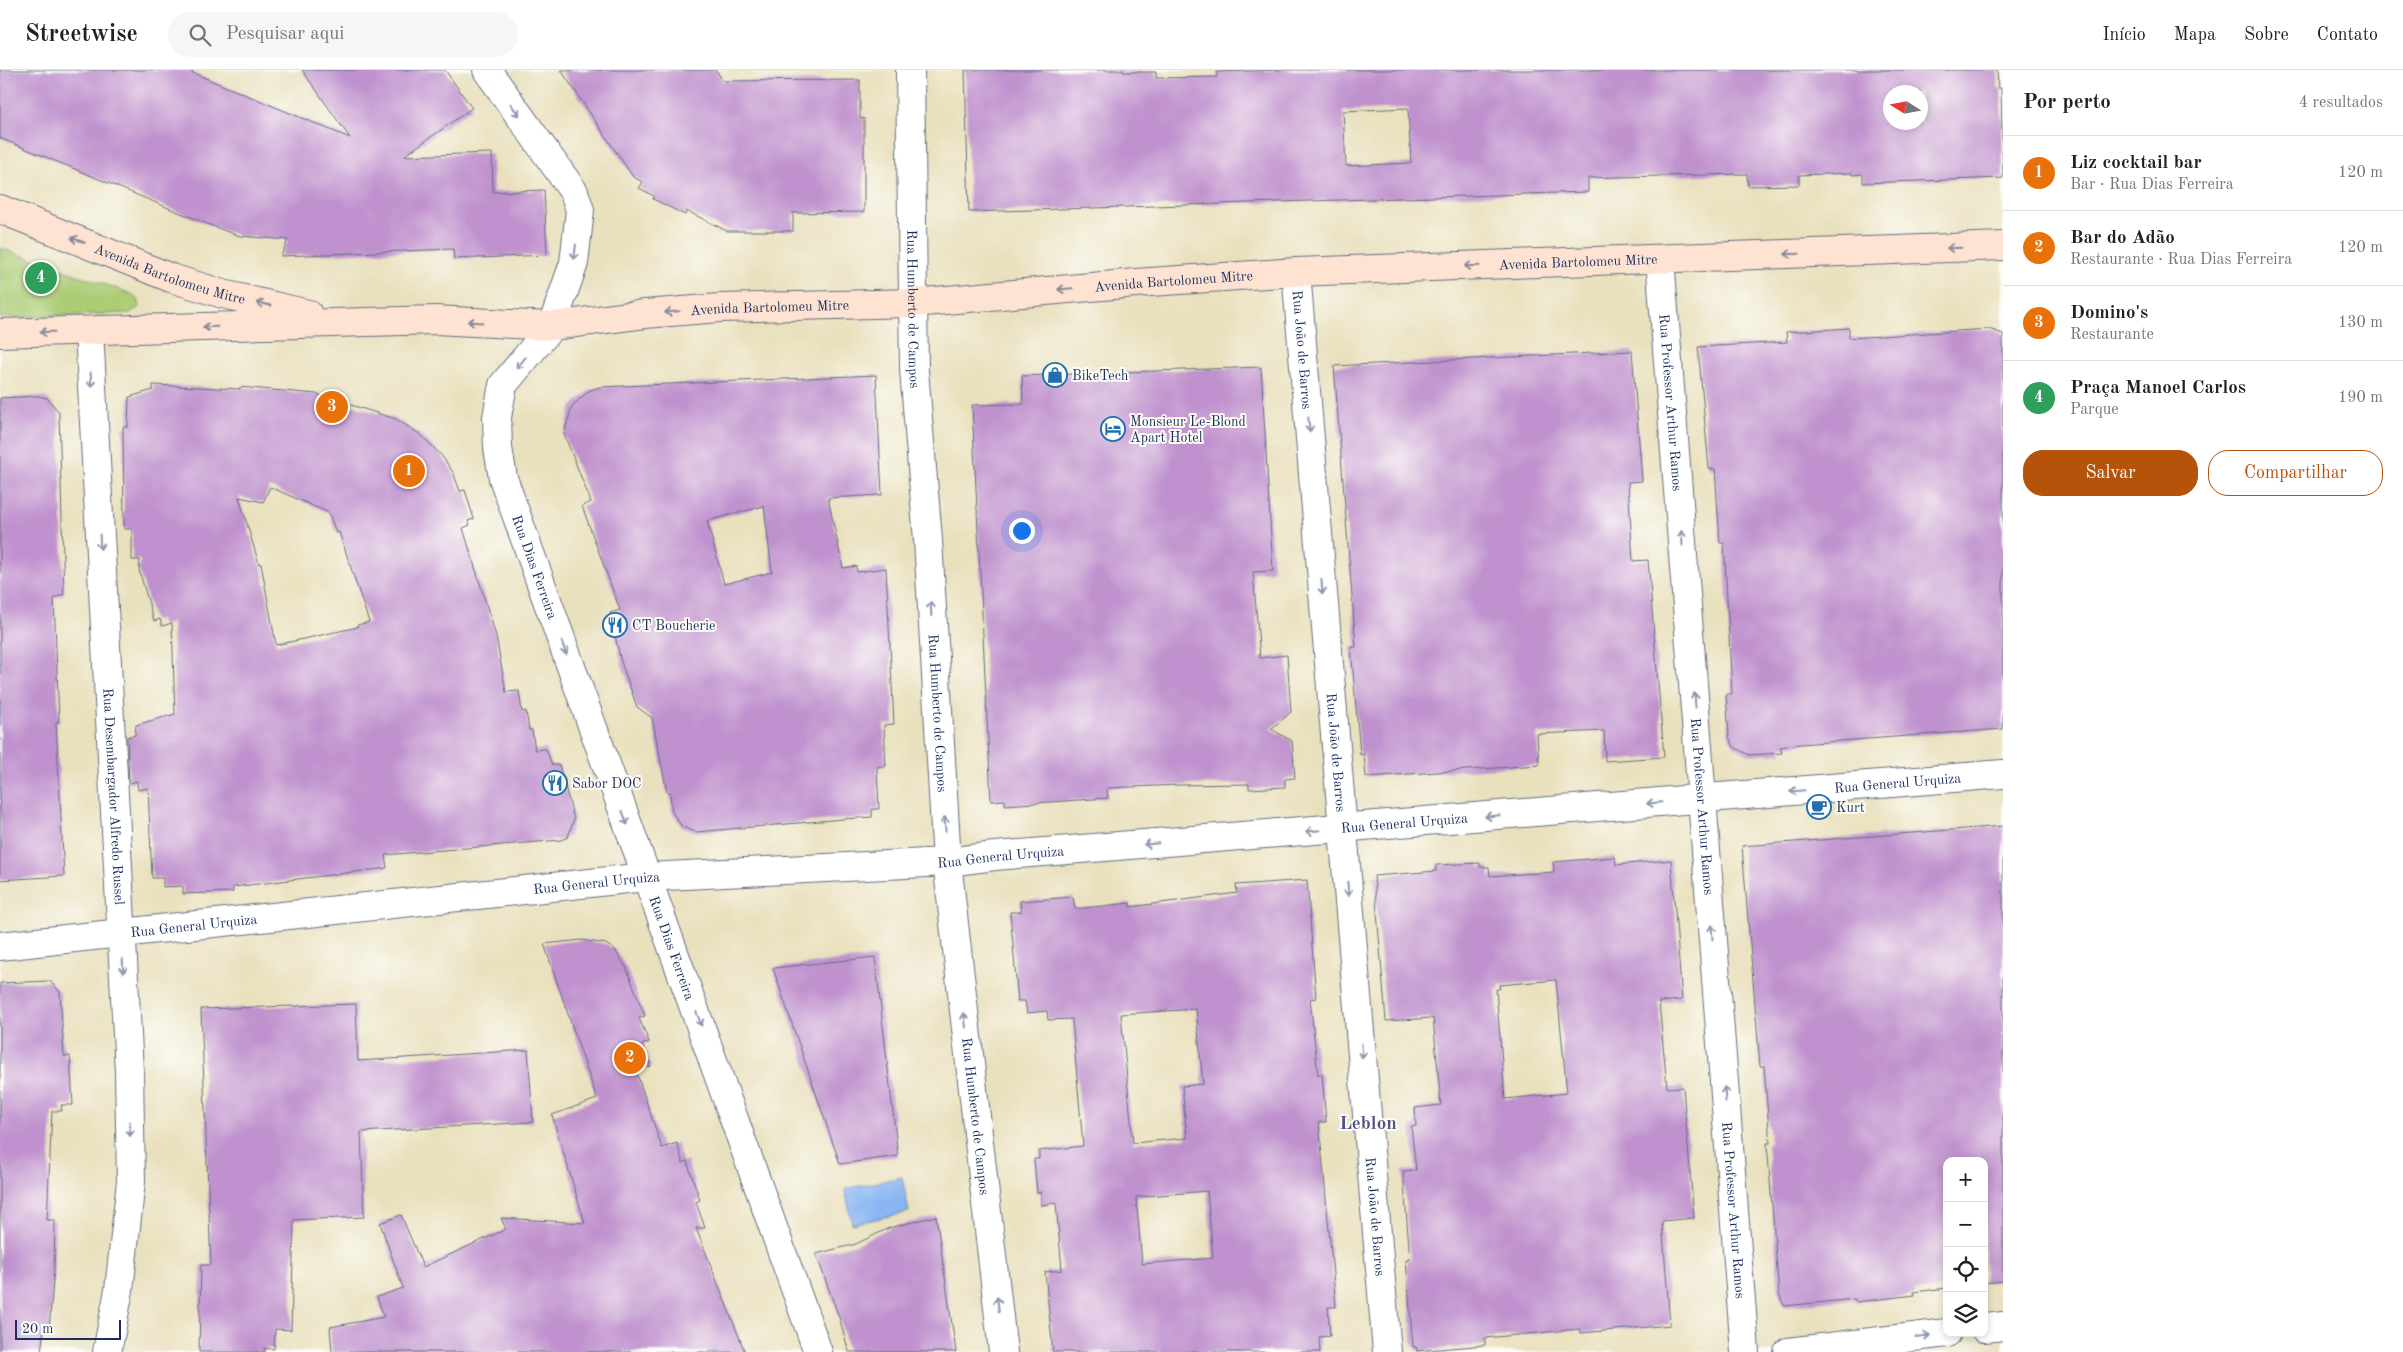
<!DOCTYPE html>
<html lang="pt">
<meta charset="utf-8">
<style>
:root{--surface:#fff;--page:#f6f6f6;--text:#202124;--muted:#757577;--line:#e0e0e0;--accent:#b45309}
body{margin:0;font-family:"Old Standard TT",serif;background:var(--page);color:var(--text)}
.controls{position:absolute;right:15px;bottom:15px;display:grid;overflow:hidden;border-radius:10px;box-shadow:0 2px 8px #0003}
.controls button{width:45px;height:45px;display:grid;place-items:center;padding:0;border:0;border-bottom:1px solid var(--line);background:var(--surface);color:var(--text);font:25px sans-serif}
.compass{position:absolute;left:1883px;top:15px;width:45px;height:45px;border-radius:50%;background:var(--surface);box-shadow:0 2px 8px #0003;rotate:281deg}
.scale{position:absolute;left:15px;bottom:12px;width:106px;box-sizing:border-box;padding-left:5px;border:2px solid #1b2f5e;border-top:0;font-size:14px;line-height:18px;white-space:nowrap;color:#1b2f5e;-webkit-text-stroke:4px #fdfcf7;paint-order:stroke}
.you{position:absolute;left:1021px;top:460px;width:18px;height:18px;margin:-12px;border:4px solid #fff;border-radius:50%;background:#1a73e8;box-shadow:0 0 0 8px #1a73e833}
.badge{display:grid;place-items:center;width:32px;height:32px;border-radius:50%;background:var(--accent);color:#fff;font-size:16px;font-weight:700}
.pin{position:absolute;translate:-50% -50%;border:2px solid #fff;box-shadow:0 1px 5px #0006}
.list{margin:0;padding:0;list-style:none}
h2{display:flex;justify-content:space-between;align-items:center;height:65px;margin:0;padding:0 20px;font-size:21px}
h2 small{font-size:16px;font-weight:400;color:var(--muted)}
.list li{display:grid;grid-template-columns:32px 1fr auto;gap:15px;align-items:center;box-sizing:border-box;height:75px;padding:0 20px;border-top:1px solid var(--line)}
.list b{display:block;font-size:19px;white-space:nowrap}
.list p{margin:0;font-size:16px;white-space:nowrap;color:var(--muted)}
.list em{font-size:16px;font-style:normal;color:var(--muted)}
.actions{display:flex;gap:10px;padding:15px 20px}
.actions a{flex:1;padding:11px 0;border:1px solid var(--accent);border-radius:20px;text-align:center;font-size:18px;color:var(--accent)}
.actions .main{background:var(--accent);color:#fff}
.icon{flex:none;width:28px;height:28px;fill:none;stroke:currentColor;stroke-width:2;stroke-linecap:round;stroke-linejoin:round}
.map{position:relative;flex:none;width:2003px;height:1282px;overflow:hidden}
header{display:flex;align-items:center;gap:30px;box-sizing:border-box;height:70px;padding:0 25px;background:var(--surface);border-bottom:1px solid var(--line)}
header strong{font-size:24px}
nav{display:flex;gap:28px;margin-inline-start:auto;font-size:18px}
.search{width:350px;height:45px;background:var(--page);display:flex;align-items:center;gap:12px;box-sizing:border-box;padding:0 18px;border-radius:28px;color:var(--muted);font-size:19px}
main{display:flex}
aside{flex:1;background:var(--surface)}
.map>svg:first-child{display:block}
</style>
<header>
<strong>Streetwise</strong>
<div class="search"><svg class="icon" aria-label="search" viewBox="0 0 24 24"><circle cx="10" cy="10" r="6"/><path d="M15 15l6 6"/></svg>Pesquisar aqui</div>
<nav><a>Início</a><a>Mapa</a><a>Sobre</a><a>Contato</a></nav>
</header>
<main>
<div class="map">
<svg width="2003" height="1282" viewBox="0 0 2003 1282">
<rect width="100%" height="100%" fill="#fdfcf7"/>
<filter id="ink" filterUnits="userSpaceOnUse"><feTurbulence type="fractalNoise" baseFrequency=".02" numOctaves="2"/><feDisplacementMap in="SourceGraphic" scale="10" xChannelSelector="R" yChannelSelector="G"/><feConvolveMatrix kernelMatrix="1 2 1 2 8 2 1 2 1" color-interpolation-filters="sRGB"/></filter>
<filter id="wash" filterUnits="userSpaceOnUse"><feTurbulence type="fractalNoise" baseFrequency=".0096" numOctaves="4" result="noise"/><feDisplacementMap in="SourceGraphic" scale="20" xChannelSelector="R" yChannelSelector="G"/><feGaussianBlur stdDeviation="1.12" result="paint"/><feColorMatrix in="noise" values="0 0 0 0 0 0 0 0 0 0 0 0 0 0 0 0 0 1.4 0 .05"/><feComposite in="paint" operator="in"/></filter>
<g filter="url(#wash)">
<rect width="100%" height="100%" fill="#e9e0bd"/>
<!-- green -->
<path fill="#accc74" stroke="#647e69" d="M0 178 132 224 139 231V237L130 243 0 248Z"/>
<!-- water -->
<path fill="#88b6f2" stroke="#5272a8" d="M902 1107 909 1142 852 1154 845 1119Z"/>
<g id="blocks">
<!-- building -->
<g fill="#bf91ce" fill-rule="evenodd">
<path d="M0 0H186L350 68 302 0H445L472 38 404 86 492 83 493 122 544 120 547 185 454 189 453 179 281 186 288 170 240 166 212 156 0 68Z"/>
<path d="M561 0H716L723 11 860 10V49L864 48V142L793 143V161H727L687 141 685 145 653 129 654 126 639 118 643 112 633 107Z"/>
<path d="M965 0H1123V2H1156V8L1217 7V2L1282 0H1997L1998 18H2001L2003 108 1863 113V104L1852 105V103L1799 105V115L1748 116 1747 104 1616 107 1588 108V122L969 142ZM1890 22H1920V52H1890ZM1408 38 1411 93 1346 96 1343 41Z"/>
<path d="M1849 258V268L1989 259 2003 264V659L1800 674 1780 677 1782 683 1749 685 1734 677 1729 667 1726 624H1732L1724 473H1720L1715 399H1709L1698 277 1787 272 1786 262Z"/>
<path d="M1632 281 1642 411 1628 412 1633 491 1648 490 1664 687 1605 691 1604 661 1537 664 1539 695 1366 707 1364 684 1360 685 1351 577H1356L1334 296Z"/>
<path d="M1261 297 1273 501 1253 502 1260 588 1287 585 1291 642 1271 659 1292 671 1295 708 1285 709V717L1249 719V714L1179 715 1107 718 1108 728 1005 735V730L991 731 972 335 1023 334 1022 306Z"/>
<path d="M876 305 882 425 828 428 843 498 856 496 857 502 886 498 894 654 884 655 886 696 877 697 879 739H872V747L843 749 696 762 682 757 672 742 670 722H667L652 648 637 637 621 592 610 543 620 540 582 436 591 432 564 364 572 336 590 320 600 317ZM764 436 772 502 724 514 707 451Z"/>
<path d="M153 315 240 319V317L316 324 396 349 421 365 442 386 453 402 460 421 465 420 474 449 468 451 470 455 463 458 496 566 506 622 519 621 522 642 526 641 529 660H532L535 680 546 679 552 695H559L574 749 568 767 561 770 385 785 387 798 233 817V822L183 824V816L163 817V808H152L148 718 138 720 137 711 129 713 127 667 135 665 136 655 175 644 172 553 162 556 160 549 154 551 139 500 140 490H132V459H124L123 357H128L129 327 153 320ZM270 417 329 443 336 463 339 462 369 552 357 555 358 557 276 575 261 494H259L239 427 263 432Z"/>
<path d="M38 326 47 328 59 342 64 524 54 528 59 652H56L64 806 0 810V328Z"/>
<path d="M2003 756V1211L1984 1213V1091H1947V1218L1914 1222 1915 1225 1856 1232 1855 1229 1784 1236 1779 1224 1767 1073H1770L1764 996H1760L1742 776Z"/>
<path d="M1615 787 1616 795 1671 790 1682 930 1659 932 1667 1018 1683 1017 1694 1148 1662 1151 1670 1255 1581 1263 1580 1259 1485 1268V1275L1417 1281 1416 1277H1413L1406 1190H1410L1403 1101 1416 1100 1411 1056H1416L1415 1038 1441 1035 1433 948 1386 951 1374 806 1436 801V795L1480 793V797H1489L1490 806 1554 802 1553 792ZM1556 910 1567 1023 1505 1029 1496 919H1500L1499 915Z"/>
<path d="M1307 810 1316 928 1310 929 1318 1005 1322 1004 1326 1052H1319L1336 1237H1328L1330 1266 1319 1267 1320 1282H1053L1045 1202 1062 1200 1056 1133 1041 1135V1122L1037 1123 1034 1089H1039V1081L1083 1076 1072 949 1048 950 1047 941 1027 943 1025 931H1018L1010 842H1021L1020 831 1073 827 1075 839 1130 833V837L1237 823 1236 815ZM1196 939 1203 1014 1182 1016 1187 1068 1133 1073 1121 944ZM1207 1121 1213 1188 1142 1194 1136 1127Z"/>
<path d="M582 870 606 874 615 880 626 897 645 946 639 948 649 972 642 975 651 996 636 1001 662 1078 677 1073 683 1093 687 1091 700 1130 696 1132 705 1158H696L745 1282H332L330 1257 384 1247 377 1227 403 1218 380 1153 401 1145 423 1197 506 1159 501 1148 585 1153 552 1045 597 1029 544 874Z"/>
<path d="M875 887 898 1086 840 1094 773 898Z"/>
<path d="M50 911 60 922 64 986H70L73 1035H61L62 1041H52L47 1150H55L54 1199 49 1259 44 1258 41 1282H0V913Z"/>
<path d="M356 934 358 991 528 980 533 1052 361 1062 364 1147 294 1150 291 1260 275 1259 274 1279 264 1278 265 1282H199L201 1195H211L201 939Z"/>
<path d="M936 1146 956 1282H849L839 1247 816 1184 856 1174 889 1158Z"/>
</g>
</g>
</g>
<g filter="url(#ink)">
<use href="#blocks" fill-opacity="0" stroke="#636d7f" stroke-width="1"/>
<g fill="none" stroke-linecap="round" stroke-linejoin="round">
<defs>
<g id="minor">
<path id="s1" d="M487 0 574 122 580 140 574 193 552 256 503 315 497 347 498 378 503 408 818 1282"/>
<path id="s2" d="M910 0 914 300 928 470 947 792 1003 1282"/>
<path id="s3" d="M1660 189 1745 1282"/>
<path id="s4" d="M1296 202 1387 1282"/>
<path id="s5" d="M89 261 129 1001 131 1111 119 1220 107 1282"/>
<path id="s6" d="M0 876 646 807 947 792 995 786 2003 704"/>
</g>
<g id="tertiary">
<path d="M1984 1258 2003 1256"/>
<path d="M1788 1282 1947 1263"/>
</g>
<g id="secondary">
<path id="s7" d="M0 139 171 208 223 224 308 244"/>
<path id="s8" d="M0 263 435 250 552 256 645 244 720 238 913 233 1136 213 1296 202 2003 176"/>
</g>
</defs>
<!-- minor casing -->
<use href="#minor" stroke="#636d7f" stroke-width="30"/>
<!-- tertiary casing -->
<use href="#tertiary" stroke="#636d7f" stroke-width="30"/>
<!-- secondary casing -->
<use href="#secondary" stroke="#636d7f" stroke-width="30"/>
<!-- minor -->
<use href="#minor" stroke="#fff" stroke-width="28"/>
<!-- tertiary -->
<use href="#tertiary" stroke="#fff" stroke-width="28"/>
<!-- secondary -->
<use href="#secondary" stroke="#fee3d2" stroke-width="28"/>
</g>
<!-- one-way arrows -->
<defs><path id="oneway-shaft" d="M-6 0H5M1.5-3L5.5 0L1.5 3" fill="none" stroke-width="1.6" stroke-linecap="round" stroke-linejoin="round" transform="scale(1.25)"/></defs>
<g stroke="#8d97ae">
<use href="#oneway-shaft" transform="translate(515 40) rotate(54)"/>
<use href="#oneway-shaft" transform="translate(575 182) rotate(97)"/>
<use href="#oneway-shaft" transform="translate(521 293) rotate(129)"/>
<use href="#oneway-shaft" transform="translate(91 310) rotate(87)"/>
<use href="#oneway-shaft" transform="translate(1309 355) rotate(85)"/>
<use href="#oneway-shaft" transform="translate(1682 468) rotate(-94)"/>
<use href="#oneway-shaft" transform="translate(100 472) rotate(87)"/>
<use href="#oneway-shaft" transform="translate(1322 517) rotate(85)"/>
<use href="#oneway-shaft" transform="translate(931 539) rotate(-93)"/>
<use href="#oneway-shaft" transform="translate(564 578) rotate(70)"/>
<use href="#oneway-shaft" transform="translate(1695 630) rotate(-94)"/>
<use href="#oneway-shaft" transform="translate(1797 721) rotate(175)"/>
<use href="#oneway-shaft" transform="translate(1654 733) rotate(175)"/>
<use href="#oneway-shaft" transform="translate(1492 746) rotate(175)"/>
<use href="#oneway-shaft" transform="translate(625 748) rotate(70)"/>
<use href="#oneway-shaft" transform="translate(945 754) rotate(-94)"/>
<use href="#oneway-shaft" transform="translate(1313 761) rotate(175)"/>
<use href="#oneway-shaft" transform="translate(1151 774) rotate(175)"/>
<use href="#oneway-shaft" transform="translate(1348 819) rotate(85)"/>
<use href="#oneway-shaft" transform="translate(1712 862) rotate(-94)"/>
<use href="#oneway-shaft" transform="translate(123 896) rotate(87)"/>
<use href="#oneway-shaft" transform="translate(699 949) rotate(70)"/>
<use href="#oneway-shaft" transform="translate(965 950) rotate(-97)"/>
<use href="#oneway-shaft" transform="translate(1362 981) rotate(85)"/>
<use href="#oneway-shaft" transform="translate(1725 1024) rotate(-94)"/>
<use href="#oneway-shaft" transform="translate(130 1059) rotate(89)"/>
<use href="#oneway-shaft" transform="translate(998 1234) rotate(-97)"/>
<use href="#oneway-shaft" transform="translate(1923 1266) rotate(-7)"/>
</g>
<g stroke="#8c8998">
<use href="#oneway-shaft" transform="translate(78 170) rotate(-160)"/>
<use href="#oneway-shaft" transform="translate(1954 178) rotate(178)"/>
<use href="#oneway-shaft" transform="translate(1792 184) rotate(178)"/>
<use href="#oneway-shaft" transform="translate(1472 196) rotate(178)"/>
<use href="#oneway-shaft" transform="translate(1065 219) rotate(175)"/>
<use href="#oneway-shaft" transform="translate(264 234) rotate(-167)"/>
<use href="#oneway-shaft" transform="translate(672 242) rotate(175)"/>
<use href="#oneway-shaft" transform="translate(475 252) rotate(-177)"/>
<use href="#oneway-shaft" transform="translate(210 257) rotate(178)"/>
<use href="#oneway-shaft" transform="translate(47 262) rotate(179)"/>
</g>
</g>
<!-- icons -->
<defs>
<symbol id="shop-ring" viewBox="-11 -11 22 22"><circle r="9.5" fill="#fdfcf7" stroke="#1f6fb2" stroke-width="1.5"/><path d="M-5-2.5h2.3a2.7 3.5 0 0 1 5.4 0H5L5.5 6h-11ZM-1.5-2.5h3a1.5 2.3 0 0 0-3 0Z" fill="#1f6fb2"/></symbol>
<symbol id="hotel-ring" viewBox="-11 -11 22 22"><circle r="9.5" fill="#fdfcf7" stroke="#1f6fb2" stroke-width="1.5"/><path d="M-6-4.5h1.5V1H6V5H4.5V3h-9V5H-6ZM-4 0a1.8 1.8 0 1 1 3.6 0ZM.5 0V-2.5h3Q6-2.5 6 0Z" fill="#1f6fb2"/></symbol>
<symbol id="restaurant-ring" viewBox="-11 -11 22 22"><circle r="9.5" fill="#fdfcf7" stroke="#1f6fb2" stroke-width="1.5"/><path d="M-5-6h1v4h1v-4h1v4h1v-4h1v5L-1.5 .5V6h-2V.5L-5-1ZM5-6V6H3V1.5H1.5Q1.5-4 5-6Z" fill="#1f6fb2"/></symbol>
<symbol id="cafe-ring" viewBox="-11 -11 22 22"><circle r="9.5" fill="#fdfcf7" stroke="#1f6fb2" stroke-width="1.5"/><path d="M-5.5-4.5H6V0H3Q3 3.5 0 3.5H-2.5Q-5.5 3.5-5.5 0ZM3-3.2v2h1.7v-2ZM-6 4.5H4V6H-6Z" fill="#1f6fb2"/></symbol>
</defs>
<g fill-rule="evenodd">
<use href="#shop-ring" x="1041" y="291" width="28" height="28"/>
<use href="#hotel-ring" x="1099" y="345" width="28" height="28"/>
<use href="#restaurant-ring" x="601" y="541" width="28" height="28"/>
<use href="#restaurant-ring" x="541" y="699" width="28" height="28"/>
<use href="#cafe-ring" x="1805" y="723" width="28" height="28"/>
</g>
<g text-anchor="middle" stroke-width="4" stroke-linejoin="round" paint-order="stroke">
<!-- street labels -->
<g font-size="14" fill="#1b2f5e" stroke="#fdfcf7">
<text dy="5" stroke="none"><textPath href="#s8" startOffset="1581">Avenida Bartolomeu Mitre</textPath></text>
<text dy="5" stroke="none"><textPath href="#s7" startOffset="182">Avenida Bartolomeu Mitre</textPath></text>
<text dy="5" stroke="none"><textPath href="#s8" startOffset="1176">Avenida Bartolomeu Mitre</textPath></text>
<text dy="5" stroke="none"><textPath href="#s8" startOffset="771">Avenida Bartolomeu Mitre</textPath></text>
<text dy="5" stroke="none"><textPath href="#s2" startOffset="239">Rua Humberto de Campos</textPath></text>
<text dy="5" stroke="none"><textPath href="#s4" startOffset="78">Rua João de Barros</textPath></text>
<text dy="5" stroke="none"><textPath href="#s3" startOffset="144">Rua Professor Arthur Ramos</textPath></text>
<text dy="5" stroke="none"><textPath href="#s1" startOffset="554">Rua Dias Ferreira</textPath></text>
<text dy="5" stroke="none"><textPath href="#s2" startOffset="644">Rua Humberto de Campos</textPath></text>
<text dy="5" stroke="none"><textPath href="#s4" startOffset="482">Rua João de Barros</textPath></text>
<text dy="5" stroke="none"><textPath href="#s6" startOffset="1905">Rua General Urquiza</textPath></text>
<text dy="5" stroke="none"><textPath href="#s5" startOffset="466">Rua Desembargador Alfredo Russel</textPath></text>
<text dy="5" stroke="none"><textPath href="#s3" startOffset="549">Rua Professor Arthur Ramos</textPath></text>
<text dy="5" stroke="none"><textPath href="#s6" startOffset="1410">Rua General Urquiza</textPath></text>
<text dy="5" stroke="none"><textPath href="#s6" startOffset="1005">Rua General Urquiza</textPath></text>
<text dy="5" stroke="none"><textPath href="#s6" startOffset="600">Rua General Urquiza</textPath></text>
<text dy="5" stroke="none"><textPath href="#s6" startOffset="195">Rua General Urquiza</textPath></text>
<text dy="5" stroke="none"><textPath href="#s1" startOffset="959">Rua Dias Ferreira</textPath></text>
<text dy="5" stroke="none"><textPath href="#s2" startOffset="1049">Rua Humberto de Campos</textPath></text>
<text dy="5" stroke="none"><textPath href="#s3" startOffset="954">Rua Professor Arthur Ramos</textPath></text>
<text dy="5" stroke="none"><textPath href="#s4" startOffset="948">Rua João de Barros</textPath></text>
</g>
<!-- poi labels -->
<g font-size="14" fill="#1b2f5e" stroke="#fdfcf7" text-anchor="start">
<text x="1072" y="310">BikeTech</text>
<text x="1130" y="356">Monsieur Le-Blond<tspan x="1130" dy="16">Apart Hotel</tspan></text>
<text x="632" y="560">CT Boucherie</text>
<text x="572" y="718">Sabor DOC</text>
<text x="1836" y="742">Kurt</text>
</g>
<!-- district labels -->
<g font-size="19" font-weight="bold" fill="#545185" stroke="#fdfcf7">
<text x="1368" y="1059">Leblon</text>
</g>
</g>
</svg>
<div class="controls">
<button>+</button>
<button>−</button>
<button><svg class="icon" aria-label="locate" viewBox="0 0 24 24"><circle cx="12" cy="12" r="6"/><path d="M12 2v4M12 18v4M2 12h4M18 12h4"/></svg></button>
<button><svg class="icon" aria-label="layers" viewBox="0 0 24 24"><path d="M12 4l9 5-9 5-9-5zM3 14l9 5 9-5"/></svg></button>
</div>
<svg class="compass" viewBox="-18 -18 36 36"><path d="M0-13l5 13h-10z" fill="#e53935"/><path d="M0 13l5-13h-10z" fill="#757577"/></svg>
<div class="scale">20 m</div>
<div class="you"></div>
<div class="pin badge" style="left:409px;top:401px;background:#e8710a">1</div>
<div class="pin badge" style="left:630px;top:988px;background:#e8710a">2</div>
<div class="pin badge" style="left:332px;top:337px;background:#e8710a">3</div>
<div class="pin badge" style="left:41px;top:208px;background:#2e9e5b">4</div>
</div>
<aside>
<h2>Por perto<small>4 resultados</small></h2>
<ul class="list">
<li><span class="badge" style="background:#e8710a">1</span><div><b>Liz cocktail bar</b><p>Bar · Rua Dias Ferreira</p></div><em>120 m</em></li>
<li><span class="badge" style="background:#e8710a">2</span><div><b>Bar do Adão</b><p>Restaurante · Rua Dias Ferreira</p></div><em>120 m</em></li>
<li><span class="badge" style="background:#e8710a">3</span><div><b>Domino's</b><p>Restaurante</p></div><em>130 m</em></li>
<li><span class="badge" style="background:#2e9e5b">4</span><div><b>Praça Manoel Carlos</b><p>Parque</p></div><em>190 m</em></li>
</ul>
<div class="actions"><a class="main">Salvar</a><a>Compartilhar</a></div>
</aside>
</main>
